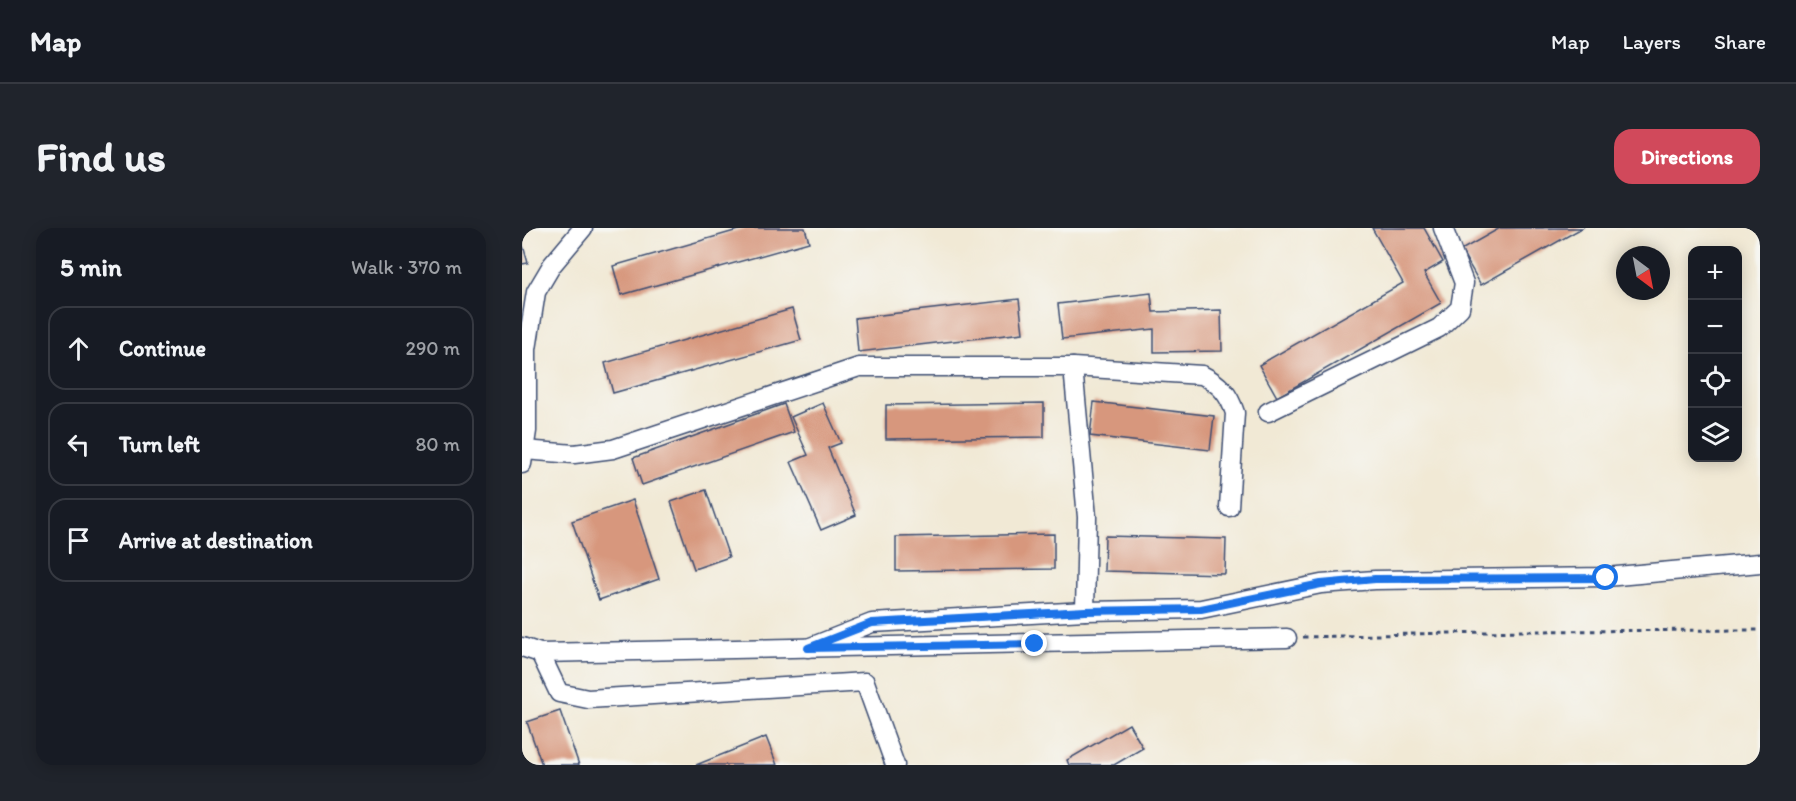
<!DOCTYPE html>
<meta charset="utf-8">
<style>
:root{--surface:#171b24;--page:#20242c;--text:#f1f3f6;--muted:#9ea1a6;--line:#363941;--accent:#d1495b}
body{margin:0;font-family:Itim,sans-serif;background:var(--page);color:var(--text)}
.controls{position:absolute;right:18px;top:18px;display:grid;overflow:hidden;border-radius:12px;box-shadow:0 3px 15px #0003}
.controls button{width:54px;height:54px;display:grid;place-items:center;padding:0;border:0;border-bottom:2px solid var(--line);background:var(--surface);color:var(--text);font:30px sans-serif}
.compass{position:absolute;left:1094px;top:18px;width:54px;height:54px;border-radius:50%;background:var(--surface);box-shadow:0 3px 15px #0003;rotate:148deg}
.stop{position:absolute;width:18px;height:18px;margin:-14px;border:4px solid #1a73e8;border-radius:50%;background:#fff}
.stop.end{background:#1a73e8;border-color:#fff;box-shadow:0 2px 6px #0008}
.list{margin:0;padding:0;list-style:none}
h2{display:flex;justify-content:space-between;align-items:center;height:78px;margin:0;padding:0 24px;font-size:26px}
h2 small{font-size:20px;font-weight:400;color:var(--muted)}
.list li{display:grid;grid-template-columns:39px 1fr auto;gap:18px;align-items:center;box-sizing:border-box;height:84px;margin:0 12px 12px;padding:0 12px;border:2px solid var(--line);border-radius:18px}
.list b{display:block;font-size:22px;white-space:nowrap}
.list em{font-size:20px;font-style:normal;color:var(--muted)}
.icon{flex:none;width:33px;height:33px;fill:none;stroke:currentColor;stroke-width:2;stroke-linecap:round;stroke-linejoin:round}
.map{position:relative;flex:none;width:1238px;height:537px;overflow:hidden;border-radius:18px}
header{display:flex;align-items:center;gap:36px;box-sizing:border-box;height:84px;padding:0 30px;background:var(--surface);border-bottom:2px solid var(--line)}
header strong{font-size:28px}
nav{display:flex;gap:33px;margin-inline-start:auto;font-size:21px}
.intro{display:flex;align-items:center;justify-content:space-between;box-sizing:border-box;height:144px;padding:0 36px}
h1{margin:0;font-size:42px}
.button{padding:15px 27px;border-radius:18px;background:var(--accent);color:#fff;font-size:21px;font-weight:700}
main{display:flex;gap:36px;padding:0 36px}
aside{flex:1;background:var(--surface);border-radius:18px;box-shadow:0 3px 15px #0003}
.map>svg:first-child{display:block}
</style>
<header>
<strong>Map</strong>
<nav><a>Map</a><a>Layers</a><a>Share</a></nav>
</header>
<div class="intro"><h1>Find us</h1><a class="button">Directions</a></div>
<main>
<aside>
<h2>5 min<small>Walk · 370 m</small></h2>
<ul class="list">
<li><svg class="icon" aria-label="ahead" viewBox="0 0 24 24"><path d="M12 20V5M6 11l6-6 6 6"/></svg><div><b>Continue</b></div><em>290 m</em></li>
<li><svg class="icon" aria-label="left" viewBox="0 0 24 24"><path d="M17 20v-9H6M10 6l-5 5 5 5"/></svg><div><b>Turn left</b></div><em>80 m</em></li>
<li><svg class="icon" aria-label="arrive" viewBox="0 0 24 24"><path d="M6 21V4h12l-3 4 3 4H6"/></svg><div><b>Arrive at destination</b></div></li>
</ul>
</aside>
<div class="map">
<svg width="1238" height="537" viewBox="0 0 1238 537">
<rect width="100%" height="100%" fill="#f6f6f2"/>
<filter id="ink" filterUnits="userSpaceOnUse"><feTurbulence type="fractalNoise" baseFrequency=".0167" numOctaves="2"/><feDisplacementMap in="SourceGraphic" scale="12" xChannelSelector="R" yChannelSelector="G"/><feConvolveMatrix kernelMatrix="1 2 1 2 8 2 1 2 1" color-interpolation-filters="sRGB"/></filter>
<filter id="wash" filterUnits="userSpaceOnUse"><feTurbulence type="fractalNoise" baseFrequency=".008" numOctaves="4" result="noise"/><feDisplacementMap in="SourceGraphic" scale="24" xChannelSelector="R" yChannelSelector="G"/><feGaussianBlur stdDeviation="1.35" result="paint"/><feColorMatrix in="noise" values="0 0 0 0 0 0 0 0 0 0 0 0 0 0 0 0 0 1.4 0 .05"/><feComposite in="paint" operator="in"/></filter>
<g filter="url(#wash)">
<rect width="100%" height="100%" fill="#f1e9d5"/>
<g id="blocks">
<!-- building -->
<g fill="#d7977d">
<path d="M223 0H283L287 14 99 67 91 38Z"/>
<path d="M850 0H902L921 34 902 45 919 75 755 169 737 137 881 55Z"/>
<path d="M978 0H1060L959 57 939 22Z"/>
<path d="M0 14 6 35 0 36Z"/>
<path d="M629 65 631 84 699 82 700 123 632 124V101L540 111 536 76Z"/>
<path d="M497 71 501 105 336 124 333 90Z"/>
<path d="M270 81 279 112 91 165 83 135Z"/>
<path d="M572 174 692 188 688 222 568 208Z"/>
<path d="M301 175 319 215 306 220 334 287 299 302 269 234 286 227 269 189Z"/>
<path d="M522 175V209L364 211V177Z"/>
<path d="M262 176 272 204 120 257 111 230Z"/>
<path d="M184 262 207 329 172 341 149 274Z"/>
<path d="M111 272 137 351 77 372 50 293Z"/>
<path d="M532 306V341L374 343V309Z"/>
<path d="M583 308 704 311 703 346 582 343Z"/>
<path d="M38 483 57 537H20L5 494Z"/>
<path d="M607 496 621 520 592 537H547L545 532Z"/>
<path d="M244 509 255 537H174Z"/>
</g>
</g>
</g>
<g filter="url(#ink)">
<use href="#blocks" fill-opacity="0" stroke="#3b4b70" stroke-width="1.5"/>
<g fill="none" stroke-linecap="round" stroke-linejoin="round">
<defs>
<g id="minor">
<path d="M551 139 565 289 563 383"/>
<path d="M746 184 917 100 938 80 942 55 921 0"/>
<path d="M2 222 52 226 91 221 337 139H551L680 147C698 156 707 166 713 185L707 279"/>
<path d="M0 236 5 203V121L14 64 30 37 61 0"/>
<path d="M0 419 18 425 765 410"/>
<path d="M286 420 350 395 563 383 679 381 799 356 853 352 1084 349 1238 335"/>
<path d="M18 425 37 465 66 471 343 454 373 537"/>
</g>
</defs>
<!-- minor casing -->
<use href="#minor" stroke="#3b4b70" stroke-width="21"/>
<!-- path -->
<path stroke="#3b4b70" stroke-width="3" stroke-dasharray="4.5 4.5" stroke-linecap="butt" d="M781 409 998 403 1238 402"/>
<!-- minor -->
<use href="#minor" stroke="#fff" stroke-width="18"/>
</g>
</g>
<g fill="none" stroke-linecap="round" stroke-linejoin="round" filter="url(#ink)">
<!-- route -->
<path stroke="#1a73e8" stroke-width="8" d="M513 416 286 420 350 395 563 383 679 381 799 356 853 351 1084 350"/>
</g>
</svg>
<div class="controls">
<button>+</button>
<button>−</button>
<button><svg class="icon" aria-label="locate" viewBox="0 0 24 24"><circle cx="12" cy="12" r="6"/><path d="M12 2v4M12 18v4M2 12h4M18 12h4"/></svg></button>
<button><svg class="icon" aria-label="layers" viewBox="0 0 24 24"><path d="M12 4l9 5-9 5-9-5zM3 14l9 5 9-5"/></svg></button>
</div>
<svg class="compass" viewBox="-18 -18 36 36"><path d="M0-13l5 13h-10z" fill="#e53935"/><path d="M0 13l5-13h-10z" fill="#9ea1a6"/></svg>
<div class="stop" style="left:1084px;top:350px"></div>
<div class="stop end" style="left:513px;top:416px"></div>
</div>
</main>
